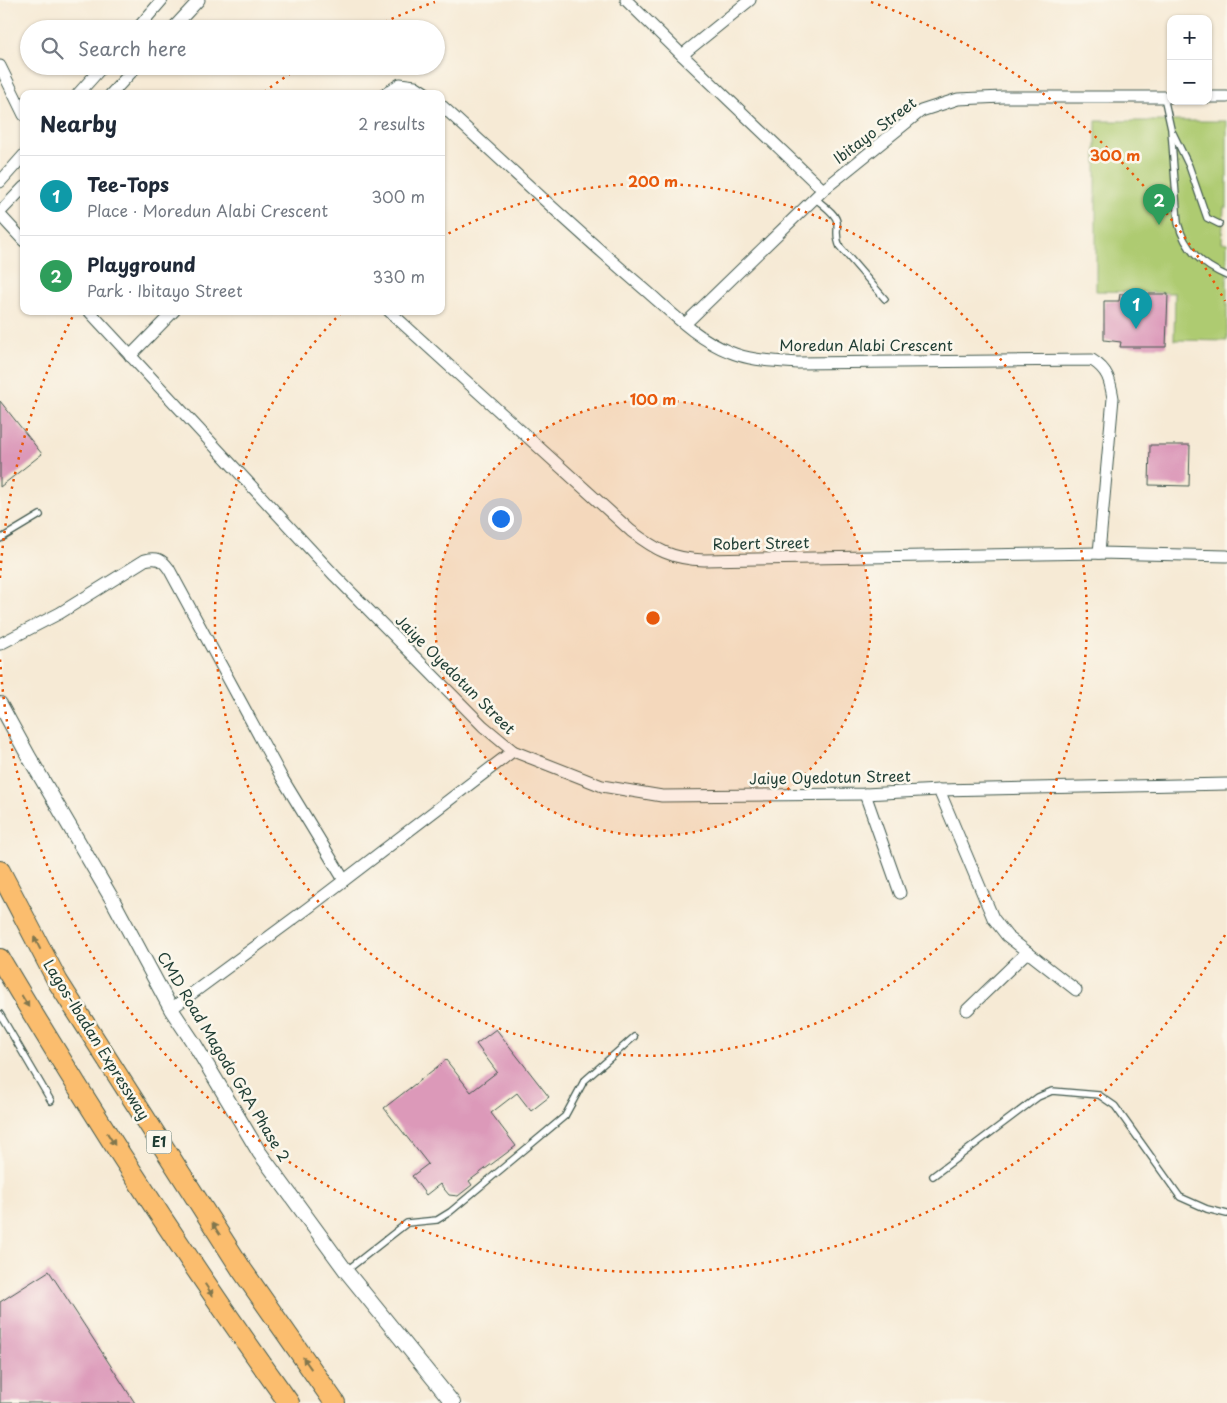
<!DOCTYPE html>
<meta charset="utf-8">
<style>
:root{--surface:#fff;--page:#f6f6f7;--text:#1f2937;--muted:#747a83;--line:#e0e1e3;--accent:#d1495b}
body{margin:0;font-family:"Playpen Sans",sans-serif;background:var(--page);color:var(--text)}
.controls{position:absolute;right:15px;top:15px;display:grid;overflow:hidden;border-radius:10px;box-shadow:0 1px 4px #0004}
.controls button{width:45px;height:45px;display:grid;place-items:center;padding:0;border:0;border-bottom:1px solid var(--line);background:var(--surface);color:var(--text);font:25px sans-serif}
.you{position:absolute;left:500px;top:518px;width:18px;height:18px;margin:-12px;border:4px solid #fff;border-radius:50%;background:#1a73e8;box-shadow:0 0 0 8px #1a73e833}
.badge{display:grid;place-items:center;width:32px;height:32px;border-radius:50%;background:var(--accent);color:#fff;font-size:16px;font-weight:700}
.pin{position:absolute;translate:-50% -41px;filter:drop-shadow(0 1px 2px #0008)}
.pin::after{content:'';position:absolute;top:26px;width:18px;height:15px;background:inherit;clip-path:polygon(0 0,100% 0,50% 100%)}
.list{margin:0;padding:0;list-style:none}
h2{display:flex;justify-content:space-between;align-items:center;height:65px;margin:0;padding:0 20px;font-size:21px}
h2 small{font-size:16px;font-weight:400;color:var(--muted)}
.list li{display:grid;grid-template-columns:32px 1fr auto;gap:15px;align-items:center;box-sizing:border-box;height:80px;padding:0 20px;border-top:1px solid var(--line)}
.list b{display:block;font-size:19px;white-space:nowrap}
.list p{margin:0;font-size:16px;white-space:nowrap;color:var(--muted)}
.list em{font-size:16px;font-style:normal;color:var(--muted)}
.icon{flex:none;width:28px;height:28px;fill:none;stroke:currentColor;stroke-width:2;stroke-linecap:round;stroke-linejoin:round}
.map{position:relative;flex:none;width:1227px;height:1403px;overflow:hidden}
.search{position:absolute;background:var(--surface);box-shadow:0 1px 4px #0004;left:20px;top:20px;width:425px;height:55px;display:flex;align-items:center;gap:12px;box-sizing:border-box;padding:0 18px;border-radius:28px;color:var(--muted);font-size:19px}
.panel{position:absolute;background:var(--surface);box-shadow:0 1px 4px #0004;left:20px;top:90px;width:425px;height:225px;border-radius:10px}
.map>svg:first-child{display:block}
</style>
<div class="map">
<svg width="1227" height="1403" viewBox="0 0 1227 1403">
<rect width="100%" height="100%" fill="#fbf7ec"/>
<filter id="ink" filterUnits="userSpaceOnUse"><feTurbulence type="fractalNoise" baseFrequency=".02" numOctaves="2"/><feDisplacementMap in="SourceGraphic" scale="10" xChannelSelector="R" yChannelSelector="G"/><feConvolveMatrix kernelMatrix="1 2 1 2 8 2 1 2 1" color-interpolation-filters="sRGB"/></filter>
<filter id="wash" filterUnits="userSpaceOnUse"><feTurbulence type="fractalNoise" baseFrequency=".0096" numOctaves="4" result="noise"/><feDisplacementMap in="SourceGraphic" scale="20" xChannelSelector="R" yChannelSelector="G"/><feGaussianBlur stdDeviation="1.12" result="paint"/><feColorMatrix in="noise" values="0 0 0 0 0 0 0 0 0 0 0 0 0 0 0 0 0 1.4 0 .05"/><feComposite in="paint" operator="in"/></filter>
<g filter="url(#wash)">
<rect width="100%" height="100%" fill="#f6ead5"/>
<!-- green -->
<path fill="#aecb71" stroke="#668452" d="M1096 121H1227V207H1224L1222 242 1227 243V341L1174 340 1175 293 1096 291Z"/>
<g id="blocks">
<!-- building -->
<g fill="#dc99b9">
<path d="M1120 294H1168L1166 347H1120L1121 342 1104 340V301H1119Z"/>
<path d="M0 401 42 454 0 487Z"/>
<path d="M1150 445H1190L1189 486 1149 485Z"/>
<path d="M496 1029 549 1097 531 1111 517 1093 491 1113 516 1146 469 1181 472 1185 458 1196 449 1195 440 1184 426 1195 412 1176 428 1164 384 1108 446 1060 471 1092 497 1072 476 1044Z"/>
<path d="M49 1271 135 1403H0V1302Z"/>
</g>
</g>
</g>
<g filter="url(#ink)">
<use href="#blocks" fill-opacity="0" stroke="#3f574c" stroke-width="1"/>
<g fill="none" stroke-linecap="round" stroke-linejoin="round">
<defs>
<g id="service">
<path d="M1164 97 1171 129 1178 223C1185 250 1202 265 1227 276"/>
<path d="M1173 133 1189 166 1207 218 1219 224"/>
<path d="M815 198C821 204 836 213 837 222 838 233 835 236 840 247L885 299"/>
<path d="M0 539 40 515"/>
<path d="M0 1014 51 1101"/>
<path d="M933 1176 1038 1097 1052 1091 1099 1095 1115 1106 1180 1197 1207 1209 1227 1214"/>
<path d="M346 1271 407 1223 437 1220 450 1212 565 1116 584 1081 634 1037"/>
</g>
<g id="minor">
<path d="M626 0 682 55 823 190"/>
<path d="M137 29 162 0"/>
<path d="M172 29 199 0"/>
<path d="M682 55 750 0"/>
<path d="M0 66 24 115"/>
<path d="M78 94 103 66"/>
<path d="M111 94 137 66"/>
<path d="M385 94 400 84 415 86 427 94"/>
<path d="M1208 97H1227"/>
<path d="M441 105C508 166 573 228 642 287 669 310 696 339 730 352 751 361 775 361 797 363L1092 360C1108 370 1110 380 1113 398L1099 553"/>
<path d="M0 182 24 155"/>
<path d="M0 212 24 187"/>
<path d="M0 215 24 241"/>
<path d="M89 311 335 576 483 726 513 751 602 786 662 796 865 794 939 790 1227 784"/>
<path d="M389 311 631 531C656 550 672 559 704 560L1099 553 1227 556"/>
<path d="M685 324 823 190 921 111 958 99 1003 97H1171"/>
<path d="M130 356 174 311"/>
<path d="M0 644 60 613 145 560C157 557 162 559 169 569L282 778 344 880"/>
<path d="M939 790 993 918 1007 936 1076 990"/>
<path d="M865 794 900 893"/>
<path d="M171 1009 308 908 513 751"/>
<path d="M967 1010 1027 952"/>
</g>
<path id="tertiary" d="M0 704 29 757 112 899 171 1009 195 1045 259 1152 346 1271 453 1403"/>
<g id="motorway">
<path d="M0 871 58 982 242 1270 335 1403"/>
<path d="M0 959C90 1111 186 1259 289 1403"/>
</g>
</defs>
<!-- service casing -->
<use href="#service" stroke="#3f574c" stroke-width="8"/>
<!-- minor casing -->
<use href="#minor" stroke="#3f574c" stroke-width="13"/>
<!-- tertiary casing -->
<use href="#tertiary" stroke="#3f574c" stroke-width="16"/>
<!-- motorway casing -->
<use href="#motorway" stroke="#3f574c" stroke-width="22"/>
<!-- service -->
<use href="#service" stroke="#fff" stroke-width="5.5"/>
<!-- minor -->
<use href="#minor" stroke="#fff" stroke-width="11"/>
<!-- tertiary -->
<use href="#tertiary" stroke="#fff" stroke-width="14"/>
<!-- motorway -->
<use href="#motorway" stroke="#fbbd6e" stroke-width="20"/>
</g>
<!-- one-way arrows -->
<defs><path id="oneway-solid" d="M-6-.8H1V-3.2L6.5 0L1 3.2V.8H-6Z" transform="scale(1.25)"/></defs>
<g fill="#82774e">
<use href="#oneway-solid" transform="translate(37 943) rotate(-117)"/>
<use href="#oneway-solid" transform="translate(25 1001) rotate(59)"/>
<use href="#oneway-solid" transform="translate(111 1139) rotate(58)"/>
<use href="#oneway-solid" transform="translate(216 1229) rotate(-123)"/>
<use href="#oneway-solid" transform="translate(209 1290) rotate(56)"/>
<use href="#oneway-solid" transform="translate(307 1363) rotate(-125)"/>
</g>
</g>
<!-- distance rings -->
<circle cx="653" cy="618" r="218" fill="#e8590c" fill-opacity=".12"/>
<g fill="none" stroke="#e8590c" stroke-width="2.5" stroke-dasharray="2.5 5">
<circle cx="653" cy="618" r="218"/>
<path d="M442 237A436 436 0 1 1 342 312"/>
<path d="M1225 935A654 654 0 0 1 0 658M0 578A654 654 0 0 1 73 316M264 92A654 654 0 0 1 302 66M371 28A654 654 0 0 1 435 2M871 2A654 654 0 0 1 1225 301"/>
</g>
<g text-anchor="middle" stroke-width="5" stroke-linejoin="round" paint-order="stroke">
<!-- shield labels -->
<rect fill="#fbf7ec" stroke="#61756b" stroke-width="1" x="146.5" y="1130.5" width="25" height="23" rx="4"/>
<g font-size="14" font-weight="bold" fill="#1f3d34">
<text x="159" y="1147">E1</text>
</g>
<!-- street labels -->
<g font-size="15" fill="#1f3d34" stroke="#fbf7ec">
<text transform="translate(875 131) rotate(-37)" y="5">Ibitayo Street</text>
<text x="866" y="351">Moredun Alabi Crescent</text>
<text transform="translate(761 544) rotate(-1)" y="5">Robert Street</text>
<text transform="translate(455 675) rotate(45)" y="5">Jaiye Oyedotun Street</text>
<text transform="translate(830 778) rotate(-1)" y="5">Jaiye Oyedotun Street</text>
<text transform="translate(96 1040) rotate(58)" y="5">Lagos-Ibadan Expressway</text>
<text transform="translate(223 1057) rotate(59)" y="5">CMD Road Magodo GRA Phase 2</text>
</g>
</g>
<circle cx="653" cy="618" r="8" fill="#e8590c" stroke="#fbf7ec" stroke-width="2.5"/>
<g font-size="15" text-anchor="middle" font-weight="bold" fill="#e8590c" stroke="#fbf7ec" stroke-width="5" stroke-linejoin="round" paint-order="stroke">
<text x="1115" y="161">300 m</text>
<text x="653" y="187">200 m</text>
<text x="653" y="405">100 m</text>
</g>
</svg>
<div class="controls">
<button>+</button>
<button>−</button>
</div>
<div class="you"></div>
<div class="pin badge" style="left:1136px;top:329px;background:#0f9aa8">1</div>
<div class="pin badge" style="left:1159px;top:225px;background:#2e9e5b">2</div>
<div class="search"><svg class="icon" aria-label="search" viewBox="0 0 24 24"><circle cx="10" cy="10" r="6"/><path d="M15 15l6 6"/></svg>Search here</div>
<section class="panel">
<h2>Nearby<small>2 results</small></h2>
<ul class="list">
<li><span class="badge" style="background:#0f9aa8">1</span><div><b>Tee-Tops</b><p>Place · Moredun Alabi Crescent</p></div><em>300 m</em></li>
<li><span class="badge" style="background:#2e9e5b">2</span><div><b>Playground</b><p>Park · Ibitayo Street</p></div><em>330 m</em></li>
</ul>
</section>
</div>
